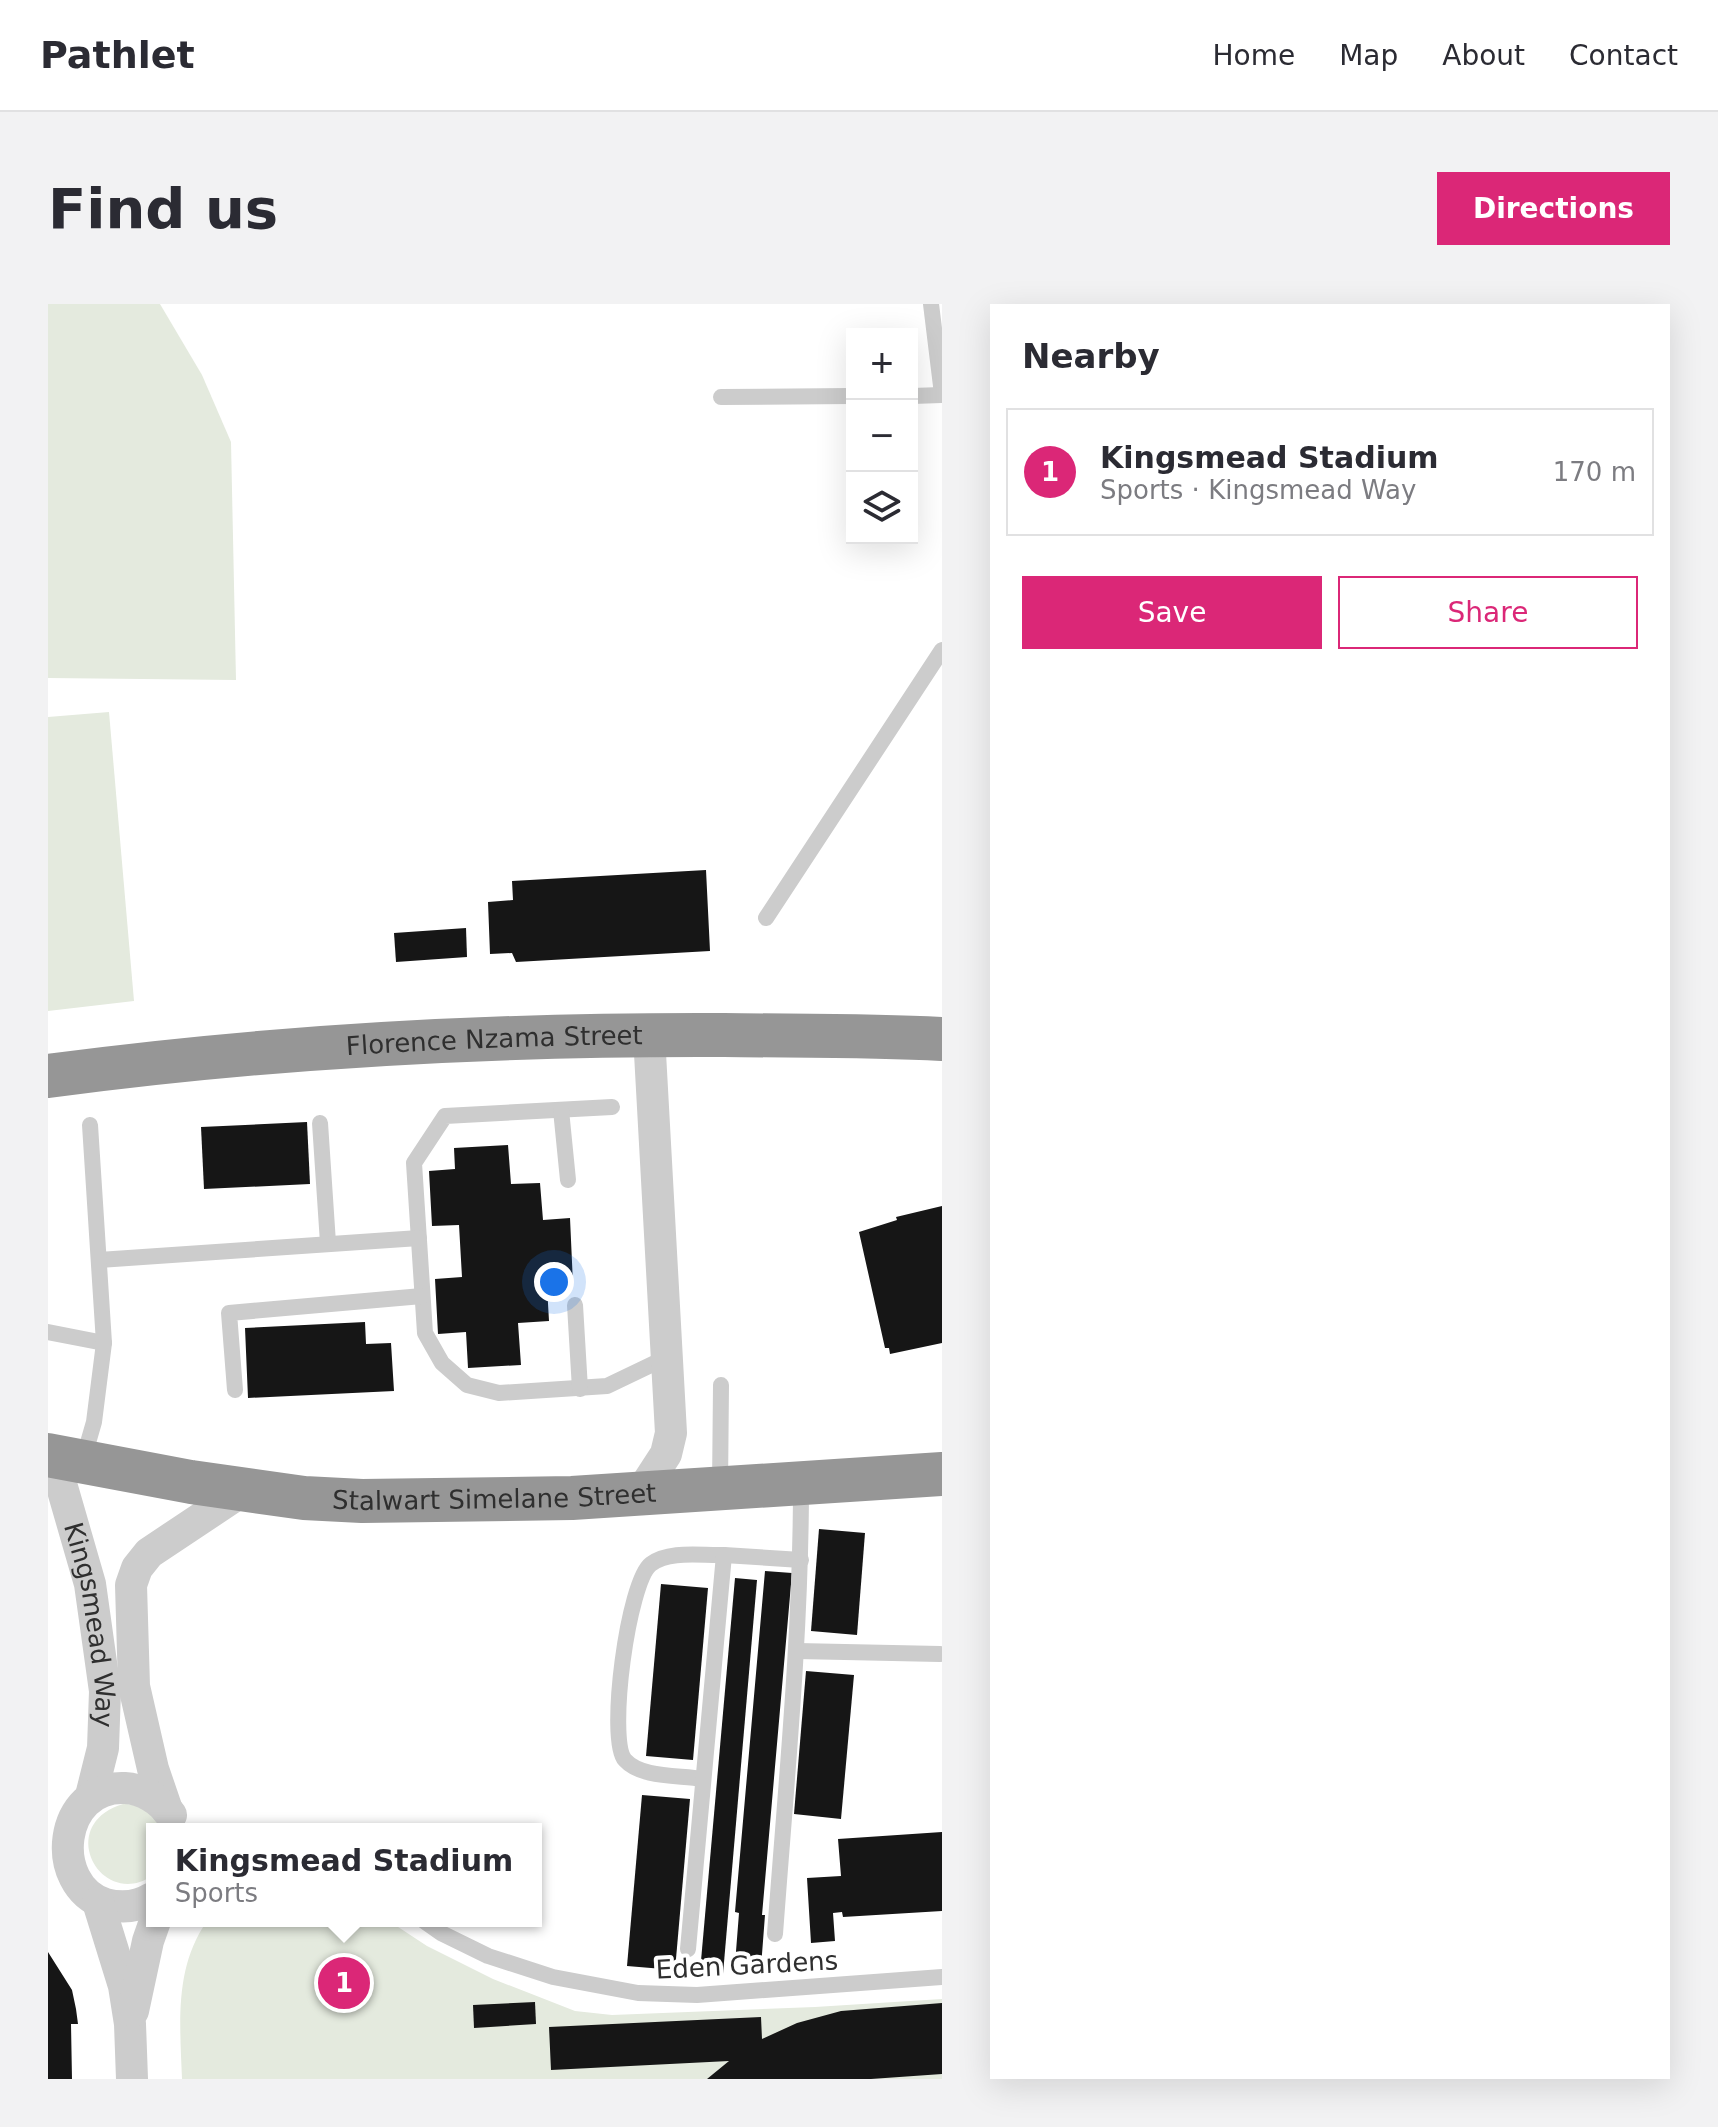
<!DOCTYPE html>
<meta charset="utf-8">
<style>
:root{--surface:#fff;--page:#f2f2f3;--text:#2b2b33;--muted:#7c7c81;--line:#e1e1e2;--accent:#db2777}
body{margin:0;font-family:"DejaVu Sans",sans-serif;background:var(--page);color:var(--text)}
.controls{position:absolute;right:24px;top:24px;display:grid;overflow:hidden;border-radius:0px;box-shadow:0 8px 32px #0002}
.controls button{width:72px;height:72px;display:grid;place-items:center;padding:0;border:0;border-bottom:2px solid var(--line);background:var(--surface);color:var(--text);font:40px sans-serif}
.you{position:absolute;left:506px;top:978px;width:28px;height:28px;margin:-20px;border:6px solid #fff;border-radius:50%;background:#1a73e8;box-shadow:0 0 0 12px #1a73e833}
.badge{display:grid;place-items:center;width:52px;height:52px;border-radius:50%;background:var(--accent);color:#fff;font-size:26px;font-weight:700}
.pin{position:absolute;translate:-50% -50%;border:4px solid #fff;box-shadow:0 2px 8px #0006}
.popup{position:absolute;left:98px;top:1519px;width:396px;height:104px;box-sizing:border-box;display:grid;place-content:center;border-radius:0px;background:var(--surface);filter:drop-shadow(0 2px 6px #0005);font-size:26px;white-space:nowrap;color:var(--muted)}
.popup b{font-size:30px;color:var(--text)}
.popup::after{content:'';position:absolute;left:50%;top:100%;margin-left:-16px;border:16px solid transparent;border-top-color:var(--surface)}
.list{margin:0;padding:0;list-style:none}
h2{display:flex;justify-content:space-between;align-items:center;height:104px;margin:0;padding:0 32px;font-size:34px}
h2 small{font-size:26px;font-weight:400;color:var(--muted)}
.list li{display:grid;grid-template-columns:52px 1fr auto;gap:24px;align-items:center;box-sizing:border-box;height:128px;margin:0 16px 16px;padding:0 16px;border:2px solid var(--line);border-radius:0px}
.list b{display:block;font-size:30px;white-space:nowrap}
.list p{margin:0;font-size:26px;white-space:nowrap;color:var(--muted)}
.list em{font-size:26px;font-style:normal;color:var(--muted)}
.actions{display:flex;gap:16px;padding:24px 32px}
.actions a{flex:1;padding:18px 0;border:2px solid var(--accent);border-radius:0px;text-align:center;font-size:28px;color:var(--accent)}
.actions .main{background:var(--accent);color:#fff}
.icon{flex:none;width:44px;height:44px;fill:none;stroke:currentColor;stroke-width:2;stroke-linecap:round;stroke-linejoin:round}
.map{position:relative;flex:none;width:894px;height:1775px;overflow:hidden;border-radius:0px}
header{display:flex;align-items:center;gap:48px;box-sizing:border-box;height:112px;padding:0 40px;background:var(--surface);border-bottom:2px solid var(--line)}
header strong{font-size:38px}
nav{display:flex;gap:44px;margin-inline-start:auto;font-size:28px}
.intro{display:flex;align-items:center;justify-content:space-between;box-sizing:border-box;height:192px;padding:0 48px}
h1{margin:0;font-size:56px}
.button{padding:20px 36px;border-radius:0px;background:var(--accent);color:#fff;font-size:28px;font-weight:700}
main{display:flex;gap:48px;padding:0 48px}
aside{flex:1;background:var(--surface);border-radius:0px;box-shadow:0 8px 32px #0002}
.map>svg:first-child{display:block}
</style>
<header>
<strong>Pathlet</strong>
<nav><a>Home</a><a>Map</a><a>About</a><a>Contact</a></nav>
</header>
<div class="intro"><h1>Find us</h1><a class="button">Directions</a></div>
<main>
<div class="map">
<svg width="894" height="1775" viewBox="0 0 894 1775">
<rect width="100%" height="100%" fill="#fff"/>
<!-- green -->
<g fill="#e4eade">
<path d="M0 0H112L154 71 183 138 188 376 0 374Z"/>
<path d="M61 408 86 697 0 707V413Z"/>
<path d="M75 1500C96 1500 104 1510 117 1525H104V1572C53 1606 6 1521 75 1500Z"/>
<path d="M159 1617H341L379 1642 445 1675 527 1707 564 1711 767 1703 894 1695V1775H134C132 1720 126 1664 159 1617Z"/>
</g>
<!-- building -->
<g fill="#161616">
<path d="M658 566 662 647 468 658 464 649 442 650 440 598 465 596 464 577Z"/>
<path d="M418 624 419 653 348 658 346 629Z"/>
<path d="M259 818 262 880 156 885 153 823Z"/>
<path d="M460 841 463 880 492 879 495 916 522 914 525 980 499 982 501 1017 470 1019 473 1061 420 1064 418 1028 390 1030 387 975 414 973 411 921 384 922 381 867 407 865 406 844Z"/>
<path d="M894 902V1039L842 1050 841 1044H837L811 928 849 916 848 913Z"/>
<path d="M317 1018 318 1040 343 1039 346 1087 200 1094 197 1024Z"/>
<path d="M771 1225 817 1229 809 1331 763 1327Z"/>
<path d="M717 1267 744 1269 714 1611H717L713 1663 687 1660 691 1609 687 1608Z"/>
<path d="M687 1274 709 1276 675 1670 652 1668Z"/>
<path d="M613 1280 660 1284 645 1456 598 1452Z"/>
<path d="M758 1367 806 1371 793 1515 746 1510Z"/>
<path d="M594 1491 642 1495 627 1666 579 1662Z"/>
<path d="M894 1528V1607L795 1613 794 1608 785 1609 787 1637 763 1639 759 1574 793 1572 790 1535Z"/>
<path d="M0 1648 24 1686 28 1705 30 1720H23L24 1775H0Z"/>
<path d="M487 1698 488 1720 426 1724 425 1701Z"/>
<path d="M894 1699V1770L823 1775H659L681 1757 503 1766 501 1723 713 1713 714 1735 749 1719 793 1707Z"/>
</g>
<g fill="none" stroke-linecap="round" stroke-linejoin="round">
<!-- lane -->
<g stroke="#ccc" stroke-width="16">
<path d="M883 0 894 90"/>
<path d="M864 92 894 91"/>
<path d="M673 93 804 92"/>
<path d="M718 614 894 346"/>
<path d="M564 803 397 812 366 859 377 1029 394 1059 419 1081 451 1089 559 1082 607 1059 620 1058"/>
<path d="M513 806 520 876"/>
<path d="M272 819 280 939"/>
<path d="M51 956 371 934"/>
<path d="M527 1001 532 1085"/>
<path d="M0 1028 56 1039"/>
<path d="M187 1086 181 1009 374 992"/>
<path d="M35 1156 46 1118 56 1039 42 821"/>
<path d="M672 1183 673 1081"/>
<path d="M749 1347 892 1350"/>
<path d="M654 1475C631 1471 593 1474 577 1456 559 1436 580 1277 603 1260 622 1246 654 1252 676 1251"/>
<path d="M376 1617 393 1629 440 1652 505 1673 590 1689 649 1691 894 1673"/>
<path d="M727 1630C738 1480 753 1331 753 1181"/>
<path d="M640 1645 676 1251 753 1256"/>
</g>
<!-- street -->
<g stroke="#ccc" stroke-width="32">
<path id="s1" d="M5 1152 42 1280 57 1387 55 1444 43 1492"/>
<path d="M592 1190 618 1150 623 1129 601 731"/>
<path d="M119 1506 105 1465 86 1382 83 1281 89 1264 101 1249 197 1185"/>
<path d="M104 1594C90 1603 73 1604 57 1600 0 1581 10 1481 77 1484 95 1485 113 1496 123 1511"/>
<path d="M50 1598 76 1682 82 1720 84 1775"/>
<path d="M85 1707 100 1637 107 1617"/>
</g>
<!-- highway -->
<g stroke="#969696" stroke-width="44">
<path id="s2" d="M0 772C224 742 450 730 676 731 749 732 821 731 894 735"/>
<path id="s3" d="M0 1151 143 1178 256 1194 314 1197 524 1194 894 1170"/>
</g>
</g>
<g text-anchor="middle" stroke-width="8" stroke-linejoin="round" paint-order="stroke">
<!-- street labels -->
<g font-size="26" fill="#2f2f2f" stroke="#fff">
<text dy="9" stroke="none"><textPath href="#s2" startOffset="448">Florence Nzama Street</textPath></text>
<text dy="9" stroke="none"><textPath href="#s3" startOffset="450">Stalwart Simelane Street</textPath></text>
<text dy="9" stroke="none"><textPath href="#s1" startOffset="174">Kingsmead Way</textPath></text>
<text transform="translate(699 1661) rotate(-3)" y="9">Eden Gardens</text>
</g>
</g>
</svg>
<div class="controls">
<button>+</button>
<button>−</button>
<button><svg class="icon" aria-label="layers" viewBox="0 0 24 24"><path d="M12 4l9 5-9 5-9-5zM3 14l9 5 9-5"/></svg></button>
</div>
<div class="you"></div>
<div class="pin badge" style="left:296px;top:1679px">1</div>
<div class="popup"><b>Kingsmead Stadium</b>Sports</div>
</div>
<aside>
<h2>Nearby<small></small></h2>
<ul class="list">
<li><span class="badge">1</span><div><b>Kingsmead Stadium</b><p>Sports · Kingsmead Way</p></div><em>170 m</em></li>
</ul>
<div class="actions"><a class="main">Save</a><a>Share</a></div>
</aside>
</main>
